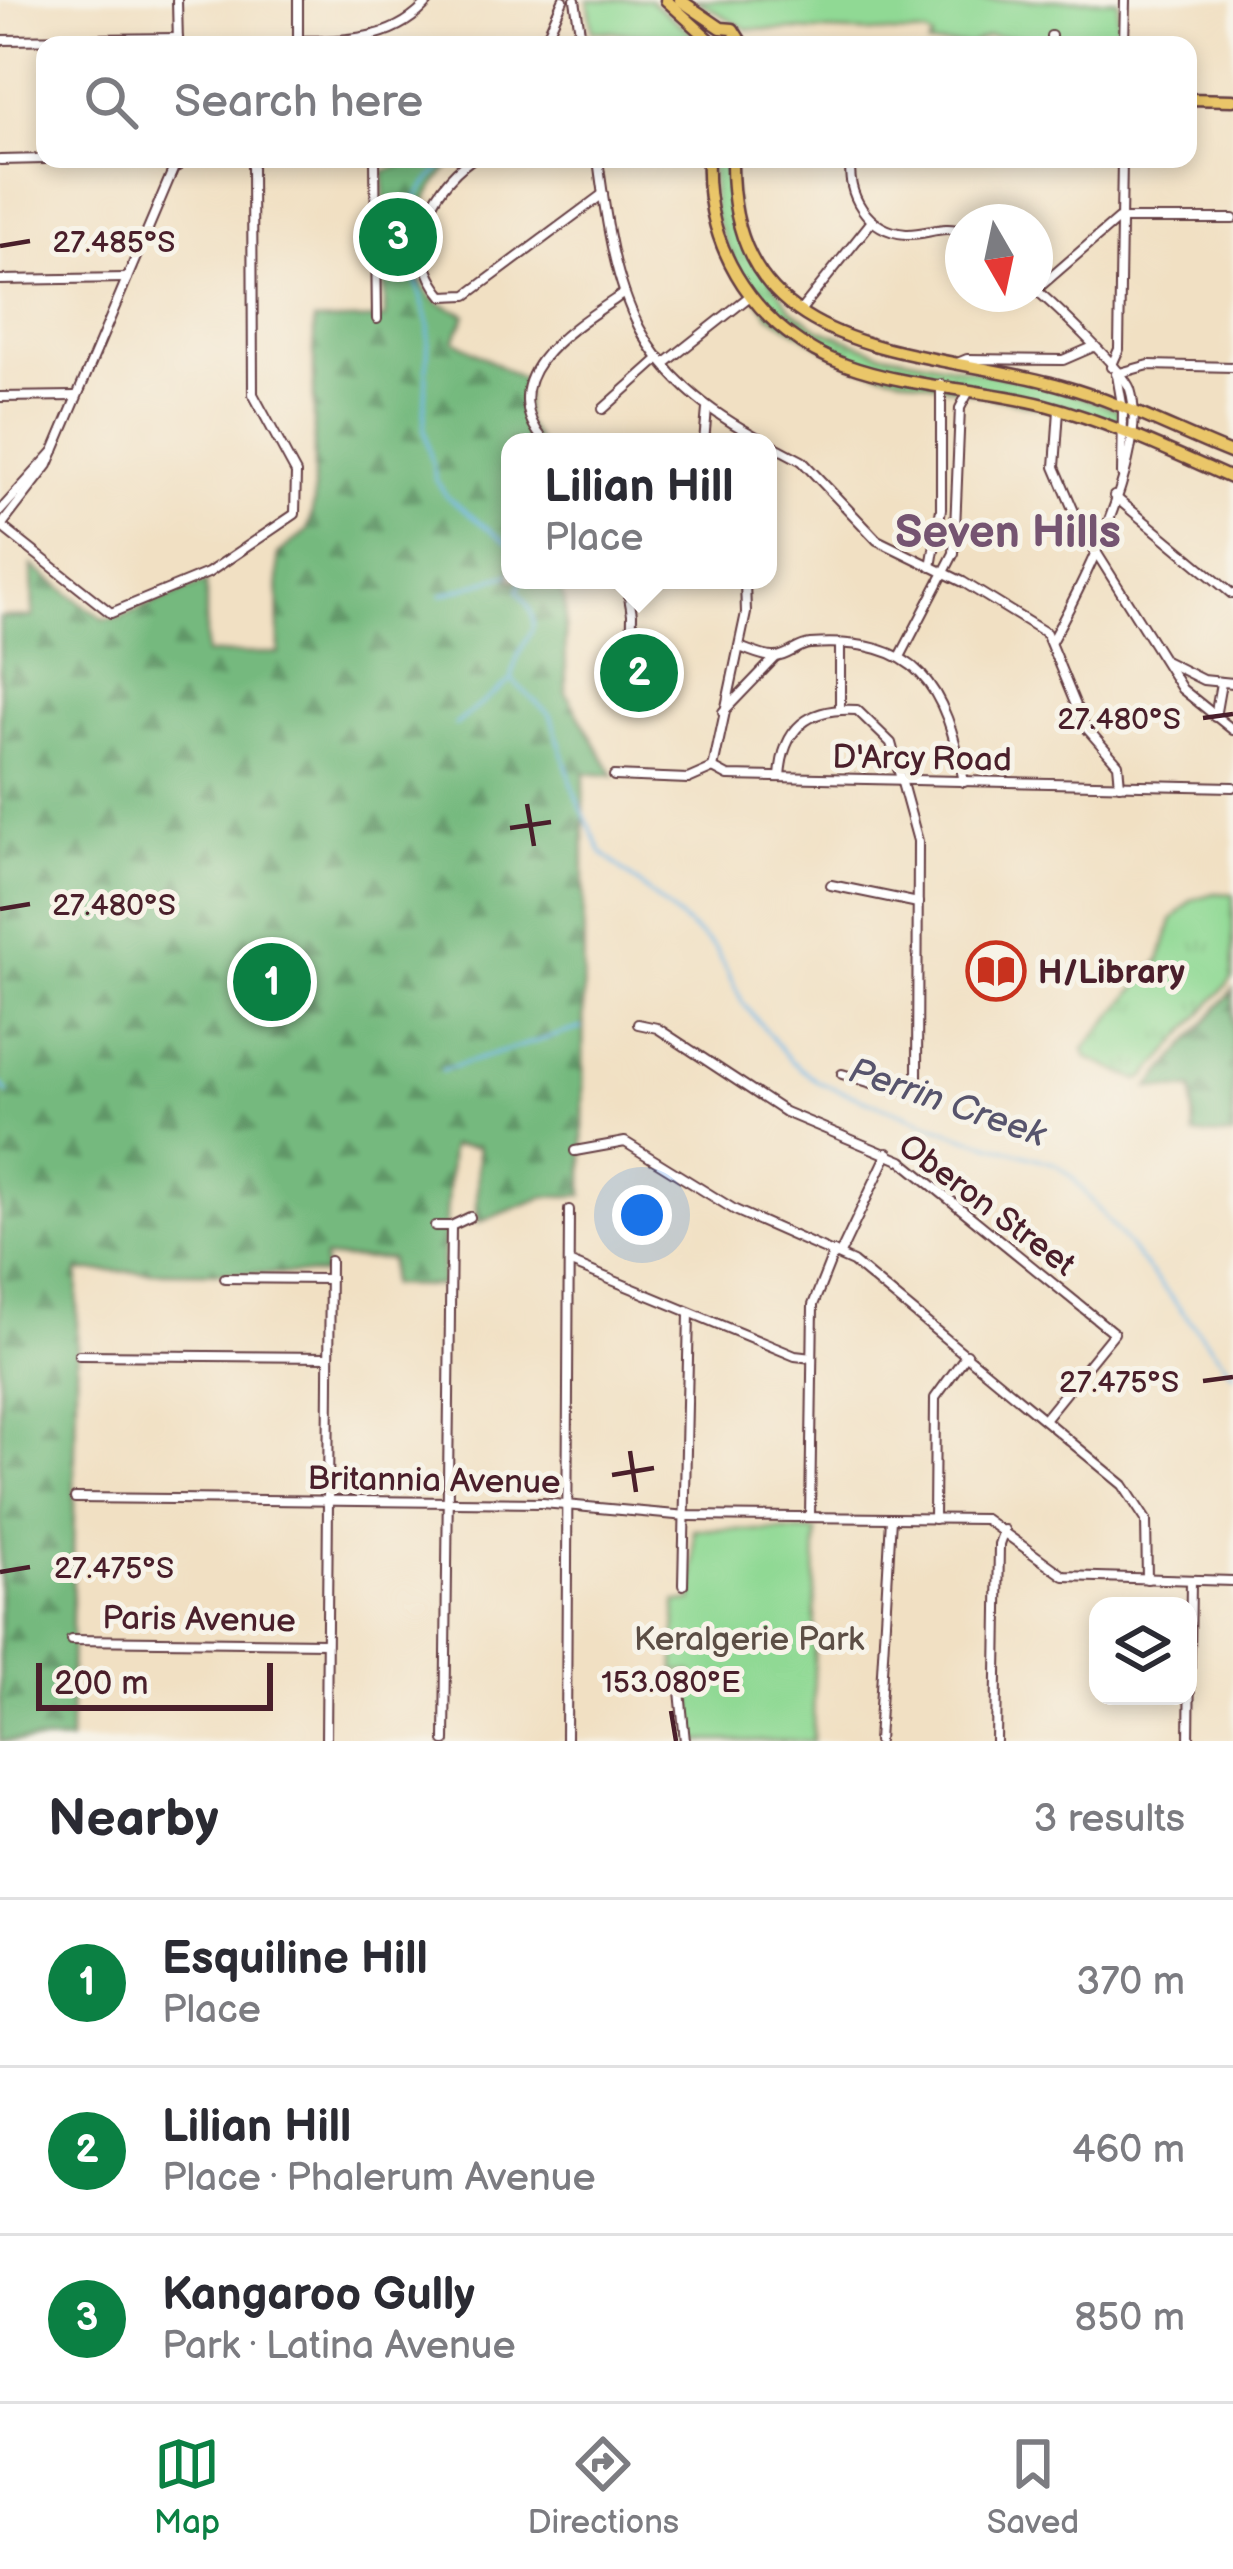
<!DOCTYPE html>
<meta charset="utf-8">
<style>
:root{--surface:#fff;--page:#f7f7f7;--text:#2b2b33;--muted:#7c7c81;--line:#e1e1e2;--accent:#0b8043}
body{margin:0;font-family:"Balsamiq Sans",sans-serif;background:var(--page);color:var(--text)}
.controls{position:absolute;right:36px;bottom:36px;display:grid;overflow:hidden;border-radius:24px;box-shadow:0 6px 18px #0003}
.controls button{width:108px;height:108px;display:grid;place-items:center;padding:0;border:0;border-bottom:3px solid var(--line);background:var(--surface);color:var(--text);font:60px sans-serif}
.compass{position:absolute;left:945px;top:204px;width:108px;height:108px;border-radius:50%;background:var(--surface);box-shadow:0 6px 18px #0003;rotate:171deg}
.scale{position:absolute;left:36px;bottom:30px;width:237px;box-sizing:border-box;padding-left:12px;border:6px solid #4a1f2b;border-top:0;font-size:33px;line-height:42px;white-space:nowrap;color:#4a1f2b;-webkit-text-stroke:9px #f7f3e8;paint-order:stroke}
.you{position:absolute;left:642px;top:1215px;width:42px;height:42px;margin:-30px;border:9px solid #fff;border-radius:50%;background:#1a73e8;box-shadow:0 0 0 18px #1a73e833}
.badge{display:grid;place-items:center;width:78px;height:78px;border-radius:50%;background:var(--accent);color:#fff;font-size:39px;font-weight:700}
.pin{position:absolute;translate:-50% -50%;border:6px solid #fff;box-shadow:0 3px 12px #0006}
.popup{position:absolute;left:501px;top:433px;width:276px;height:156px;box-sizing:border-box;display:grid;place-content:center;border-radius:24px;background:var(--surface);filter:drop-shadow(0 3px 9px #0005);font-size:39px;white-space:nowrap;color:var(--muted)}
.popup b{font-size:45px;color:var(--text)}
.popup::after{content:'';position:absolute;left:50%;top:100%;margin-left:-24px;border:24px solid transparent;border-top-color:var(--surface)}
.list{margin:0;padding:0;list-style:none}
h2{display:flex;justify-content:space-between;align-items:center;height:156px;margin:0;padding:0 48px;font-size:51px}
h2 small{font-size:39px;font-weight:400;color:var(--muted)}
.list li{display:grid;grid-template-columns:78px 1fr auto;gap:36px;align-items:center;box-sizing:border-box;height:168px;padding:0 48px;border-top:3px solid var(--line)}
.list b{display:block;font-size:45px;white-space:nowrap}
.list p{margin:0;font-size:39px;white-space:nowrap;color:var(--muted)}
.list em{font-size:39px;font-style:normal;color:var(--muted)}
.icon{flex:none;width:66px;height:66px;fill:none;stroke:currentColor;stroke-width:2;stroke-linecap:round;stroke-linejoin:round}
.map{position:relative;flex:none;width:1233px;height:1741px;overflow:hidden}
.search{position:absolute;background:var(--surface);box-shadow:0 6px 18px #0003;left:36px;right:36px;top:36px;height:132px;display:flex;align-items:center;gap:30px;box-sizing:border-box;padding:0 42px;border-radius:24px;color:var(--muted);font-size:45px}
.sheet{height:660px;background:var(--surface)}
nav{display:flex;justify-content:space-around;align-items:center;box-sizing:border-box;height:168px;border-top:3px solid var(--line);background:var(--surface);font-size:33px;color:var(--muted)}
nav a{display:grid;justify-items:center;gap:6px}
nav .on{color:var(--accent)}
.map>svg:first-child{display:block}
</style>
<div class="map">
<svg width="1233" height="1741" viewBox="0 0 1233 1741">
<defs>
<pattern id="grass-tufts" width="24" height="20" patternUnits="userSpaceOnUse" patternTransform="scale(3)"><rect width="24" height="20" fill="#90d994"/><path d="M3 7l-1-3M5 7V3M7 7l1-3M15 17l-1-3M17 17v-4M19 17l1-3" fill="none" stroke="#7eba80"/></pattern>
<pattern id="forest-firs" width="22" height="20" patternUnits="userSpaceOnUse" patternTransform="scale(3)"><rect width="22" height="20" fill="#74b97e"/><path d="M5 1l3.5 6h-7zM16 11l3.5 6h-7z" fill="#619667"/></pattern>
</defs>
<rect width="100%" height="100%" fill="#f7f3e8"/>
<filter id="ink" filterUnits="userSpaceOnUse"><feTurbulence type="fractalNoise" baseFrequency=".00833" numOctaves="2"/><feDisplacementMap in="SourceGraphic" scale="24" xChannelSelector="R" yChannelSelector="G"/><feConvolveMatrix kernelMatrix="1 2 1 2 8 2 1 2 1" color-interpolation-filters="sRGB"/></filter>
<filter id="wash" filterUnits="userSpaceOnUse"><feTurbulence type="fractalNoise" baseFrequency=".004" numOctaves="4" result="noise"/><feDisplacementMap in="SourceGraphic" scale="48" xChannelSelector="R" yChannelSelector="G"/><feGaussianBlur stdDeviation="2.7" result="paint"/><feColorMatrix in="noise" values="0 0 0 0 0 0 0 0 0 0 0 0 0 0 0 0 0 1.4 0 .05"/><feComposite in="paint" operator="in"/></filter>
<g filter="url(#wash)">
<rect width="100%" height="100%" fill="#f1e0c3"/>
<!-- grass -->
<g fill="url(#grass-tufts)" stroke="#6d7c60" stroke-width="3">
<path d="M711 159H728L739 234 792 310 817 328 878 352 1045 384 1119 410V425L854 366 769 315 738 273 714 214Z"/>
<path d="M1215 893 1233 894V978L1146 1077 1139 1080 1087 1058 1084 1049 1160 960 1172 921 1191 900Z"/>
</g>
<!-- forest -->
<g fill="url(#forest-firs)" stroke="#5f6c54" stroke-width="3">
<path d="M418 159H459C422 185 395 258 431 297 440 307 455 308 466 315L454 340 526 381 525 422 539 442H510V580H557L565 603 566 693 614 776 584 773 583 1195 544 1197 477 1223 478 1147 451 1146 441 1286 390 1285V1259L324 1258V1274L78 1271 70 1741H0V617H33L32 566 103 619 118 618 206 582V654L279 653 278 554 307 531 314 503V321L385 319 384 172Z"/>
<path d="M1233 990V1136L1194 1135 1193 1089 1149 1088Z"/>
</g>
<!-- park -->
<g fill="#90d994" stroke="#6d7c60" stroke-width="3">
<path d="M588 0H650L697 38 593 31Z"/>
<path d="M695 0H1118V41L988 36 969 45H929L933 38 926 34 747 29Z"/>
<path d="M694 1529 816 1531 813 1741H691L692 1672 675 1671 676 1602 693 1601Z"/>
</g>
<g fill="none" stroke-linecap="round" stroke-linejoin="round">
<!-- stream -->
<g stroke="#70b7e7" stroke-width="3">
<path d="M408 255C400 212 420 187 451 159"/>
<path d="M413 270 429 324 424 428 436 480 448 498 510 545"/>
<path d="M522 580 518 591C553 636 517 631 512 680L551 716 576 797 602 853 716 949 743 1003 790 1060 818 1082 961 1136 1056 1164 1073 1178 1233 1373"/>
<path d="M441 595 510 574"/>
<path d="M455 725 510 681"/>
<path d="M442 1070 581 1028"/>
<path d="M0 1083 8 1093"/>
</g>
</g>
</g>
<g filter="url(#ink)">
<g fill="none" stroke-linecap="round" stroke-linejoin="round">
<defs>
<g id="minor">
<path d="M177 0 178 45"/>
<path d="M298 0V40"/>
<path d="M575 0 582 45"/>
<path d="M0 40 178 38"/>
<path d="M298 41C348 40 395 42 430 0"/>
<path d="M543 45 563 0"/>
<path d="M1051 45V36"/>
<path d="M1124 45 1125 0"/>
<path d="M169 159 178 166 186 159"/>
<path d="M375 159 377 319"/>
<path d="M472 159C428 190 403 249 443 296L467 295 603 194"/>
<path d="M598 159C616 299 634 374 766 442"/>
<path d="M851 159C846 195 867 231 906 234 926 235 944 224 963 232"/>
<path d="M0 160 45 159"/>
<path d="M0 280 127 278"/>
<path d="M1035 289C1054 305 1123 370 1130 389 1150 452 1083 584 1052 640"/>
<path d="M1036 290 1118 219H1233"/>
<path d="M800 311 872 221"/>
<path d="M664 364 750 296"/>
<path d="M955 364 967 359 1063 360 1093 347"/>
<path d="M1111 367 1119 349 1122 159"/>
<path d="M1116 374 1149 365 1233 367"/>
<path d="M1117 375 1123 410 1122 474"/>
<path d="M0 397 76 396"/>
<path d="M603 409 660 358"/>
<path d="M1059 410 1055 467 1081 528 1182 689 1233 730"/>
<path d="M545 442C490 377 574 327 623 294"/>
<path d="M704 442 707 409"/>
<path d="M768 443 802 461 877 540 963 582 1046 633 1084 725 1118 764 1120 785"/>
<path d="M1114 496 1232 594"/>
<path d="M0 511 54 451"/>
<path d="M1 526 111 613 208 573 295 514 296 473 253 394 252 159"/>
<path d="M0 527 48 465 175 165"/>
<path d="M931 567 941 509V384"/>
<path d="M626 580 632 614 631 683"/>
<path d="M739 647C749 650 765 658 775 657 787 657 797 645 810 644 919 637 945 685 964 782"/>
<path d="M900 657 954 553 960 408 969 391"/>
<path d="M1167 662 1203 680 1233 683"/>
<path d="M840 709V645"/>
<path d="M723 712 775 658"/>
<path d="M1215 717 1221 683"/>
<path d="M713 768 728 776 1233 787"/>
<path d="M713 768 746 613 745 580"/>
<path d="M614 776 688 779 713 768"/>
<path d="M780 777C783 727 809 707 857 710L891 743 918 841 917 1080 910 1088 895 1090 842 1074"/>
<path d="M831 885 918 903"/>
<path d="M638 1024 657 1028 785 1112 902 1161 1114 1333 1045 1418"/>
<path d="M575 1151 625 1142 735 1210 853 1262 1123 1485 1146 1520 1147 1579"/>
<path d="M435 1226H451L470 1217"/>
<path d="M840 1254 888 1153"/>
<path d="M571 1263 795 1356 812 1358"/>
<path d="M225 1278 330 1279"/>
<path d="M79 1355 329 1357"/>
<path d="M75 1498 543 1503 687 1516 985 1519 1064 1576 1233 1581"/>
<path d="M810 1517 813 1305 834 1252"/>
<path d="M934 1519 935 1398 967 1354"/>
<path d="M683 1585 689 1313"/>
<path d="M71 1640 326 1643"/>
<path d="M679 1681 685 1741"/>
<path d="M326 1741 330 1261"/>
<path d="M445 1741 451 1226"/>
<path d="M566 1741 569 1210"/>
<path d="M878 1741 891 1518"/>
<path d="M996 1741 999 1544 1004 1530"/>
<path d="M1189 1741 1191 1580"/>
</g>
<g id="major">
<path d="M666 0 711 41"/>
<path d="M680 0 721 28 733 29 743 45"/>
<path d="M1188 99 1233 100"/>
<path d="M708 159C704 251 759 334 846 365 909 388 980 388 1045 405 1109 422 1172 452 1233 479"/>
<path d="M732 159C729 364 921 346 1062 386 1121 402 1177 432 1233 454"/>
</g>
</defs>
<!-- minor casing -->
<use href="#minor" stroke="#633c42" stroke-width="12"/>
<!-- major casing -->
<use href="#major" stroke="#633c42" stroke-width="15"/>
<!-- minor -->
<use href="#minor" stroke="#fff" stroke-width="8"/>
<!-- major -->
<use href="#major" stroke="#eac669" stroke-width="10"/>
</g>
</g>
<!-- ticks -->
<path fill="none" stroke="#4a1f2b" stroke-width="4.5" d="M0 246 30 241M1203 718 1233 714M527 804 534 846M510 828 551 822M0 909 30 904M1203 1381 1233 1377M630 1451 636 1492M612 1475 654 1468M0 1572 30 1567M671 1711 676 1741"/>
<!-- icons -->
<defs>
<symbol id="library-ring" viewBox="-11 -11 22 22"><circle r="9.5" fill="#f7f3e8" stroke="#c8321e" stroke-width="1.5"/><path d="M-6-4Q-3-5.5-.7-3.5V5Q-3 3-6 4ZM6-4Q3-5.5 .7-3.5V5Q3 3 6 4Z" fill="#c8321e"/></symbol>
</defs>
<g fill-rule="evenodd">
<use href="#library-ring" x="963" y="938" width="66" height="66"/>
</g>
<g text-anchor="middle" stroke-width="10" stroke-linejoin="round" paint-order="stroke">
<!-- street labels -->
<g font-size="33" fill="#4a1f2b" stroke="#f7f3e8">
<text transform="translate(922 757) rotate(1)" y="12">D'Arcy Road</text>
<text transform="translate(988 1204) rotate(37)" y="12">Oberon Street</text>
<text transform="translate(434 1479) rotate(1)" y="12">Britannia Avenue</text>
<text transform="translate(199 1618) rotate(1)" y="12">Paris Avenue</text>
</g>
<!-- poi labels -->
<g font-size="33" font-weight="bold" fill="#4a1f2b" stroke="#f7f3e8" text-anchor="start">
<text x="1038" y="983">H/Library</text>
</g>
<!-- park labels -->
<g font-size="33" fill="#5c4e45" stroke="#f7f3e8">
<text x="749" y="1650">Keralgerie Park</text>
</g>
<!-- water labels -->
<g font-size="36" font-style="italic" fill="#57546d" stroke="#f7f3e8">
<text transform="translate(948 1101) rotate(19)" y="13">Perrin Creek</text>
</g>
<!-- district labels -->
<g font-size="45" font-weight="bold" fill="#755471" stroke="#f7f3e8">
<text x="1008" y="547">Seven Hills</text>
</g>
</g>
<g font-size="30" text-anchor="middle" fill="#4a1f2b" stroke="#f7f3e8" stroke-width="10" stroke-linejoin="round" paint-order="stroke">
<text x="114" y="252">27.485°S</text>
<text x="1119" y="729">27.480°S</text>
<text x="114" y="915">27.480°S</text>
<text x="1119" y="1392">27.475°S</text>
<text x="114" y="1578">27.475°S</text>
<text x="671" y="1692">153.080°E</text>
</g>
</svg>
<div class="controls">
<button><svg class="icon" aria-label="layers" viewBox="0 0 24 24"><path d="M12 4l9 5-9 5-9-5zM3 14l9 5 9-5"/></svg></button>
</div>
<svg class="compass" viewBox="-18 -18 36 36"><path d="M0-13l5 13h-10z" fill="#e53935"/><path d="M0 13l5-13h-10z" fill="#7c7c81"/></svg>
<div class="scale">200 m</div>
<div class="you"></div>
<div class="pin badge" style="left:272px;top:982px">1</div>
<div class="pin badge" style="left:639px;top:673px">2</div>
<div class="popup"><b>Lilian Hill</b>Place</div>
<div class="pin badge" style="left:398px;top:237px">3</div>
<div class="search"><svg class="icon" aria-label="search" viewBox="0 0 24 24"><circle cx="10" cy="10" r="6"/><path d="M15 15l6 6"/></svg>Search here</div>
</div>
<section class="sheet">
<h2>Nearby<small>3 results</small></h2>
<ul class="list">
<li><span class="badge">1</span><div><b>Esquiline Hill</b><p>Place</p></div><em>370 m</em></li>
<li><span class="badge">2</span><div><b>Lilian Hill</b><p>Place · Phalerum Avenue</p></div><em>460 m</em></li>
<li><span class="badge">3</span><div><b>Kangaroo Gully</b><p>Park · Latina Avenue</p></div><em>850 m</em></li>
</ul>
</section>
<nav>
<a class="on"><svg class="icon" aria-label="map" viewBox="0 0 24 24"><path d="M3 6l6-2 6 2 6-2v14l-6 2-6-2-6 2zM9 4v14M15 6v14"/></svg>Map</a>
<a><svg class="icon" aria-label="directions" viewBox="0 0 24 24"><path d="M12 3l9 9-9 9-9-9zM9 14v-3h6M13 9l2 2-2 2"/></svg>Directions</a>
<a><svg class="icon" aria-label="saved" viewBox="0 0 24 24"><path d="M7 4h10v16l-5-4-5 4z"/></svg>Saved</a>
</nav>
